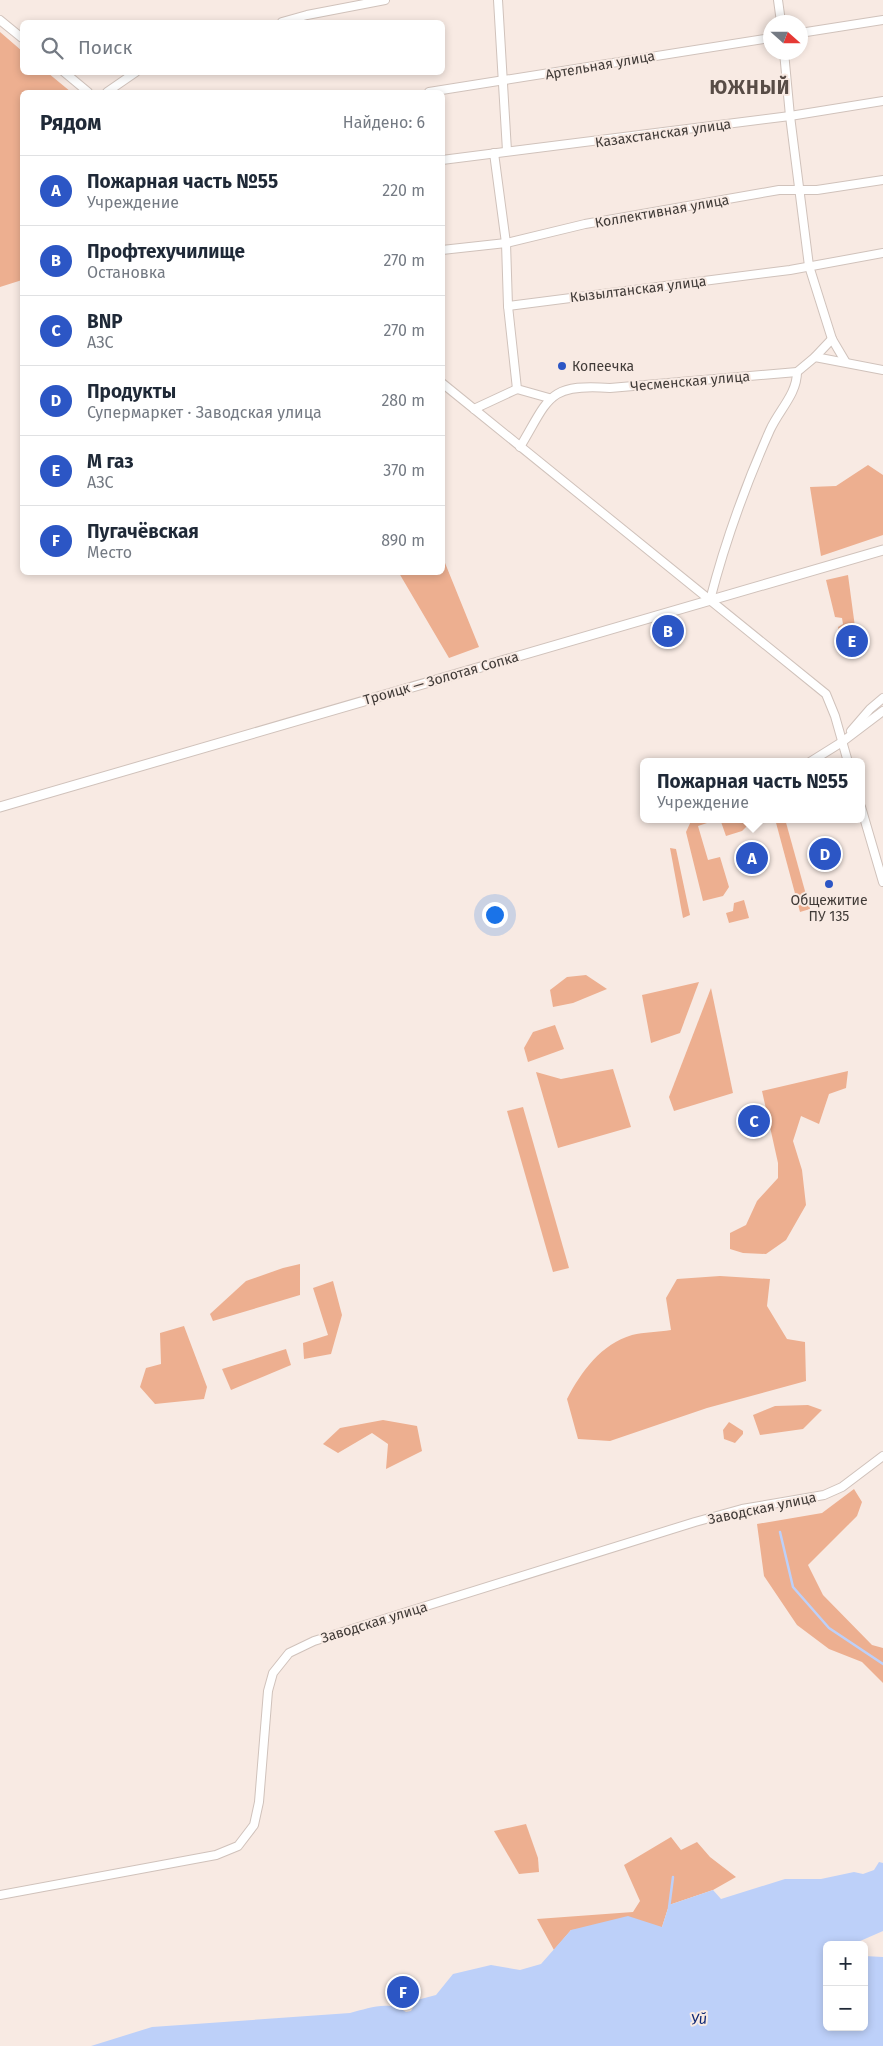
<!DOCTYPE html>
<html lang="ru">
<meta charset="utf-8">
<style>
:root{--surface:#fff;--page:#f6f6f7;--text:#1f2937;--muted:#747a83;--line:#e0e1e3;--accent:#2c56c5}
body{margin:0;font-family:"Fira Sans",sans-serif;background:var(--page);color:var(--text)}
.controls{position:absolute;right:15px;bottom:15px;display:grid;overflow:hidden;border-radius:8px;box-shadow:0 2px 8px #0003}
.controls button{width:45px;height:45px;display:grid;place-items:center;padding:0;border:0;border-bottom:1px solid var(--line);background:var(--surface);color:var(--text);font:25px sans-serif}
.compass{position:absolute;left:763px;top:15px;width:45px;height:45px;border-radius:50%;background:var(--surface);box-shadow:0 2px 8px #0003;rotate:111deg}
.you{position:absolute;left:494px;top:914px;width:18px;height:18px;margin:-12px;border:4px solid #fff;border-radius:50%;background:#1a73e8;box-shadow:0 0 0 8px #1a73e833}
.badge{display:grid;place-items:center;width:32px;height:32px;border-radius:50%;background:var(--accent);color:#fff;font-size:16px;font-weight:700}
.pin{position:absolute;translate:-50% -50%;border:2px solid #fff;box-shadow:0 1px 5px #0006}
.popup{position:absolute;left:640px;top:758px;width:225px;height:65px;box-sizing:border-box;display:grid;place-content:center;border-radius:8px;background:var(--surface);filter:drop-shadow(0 1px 4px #0005);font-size:16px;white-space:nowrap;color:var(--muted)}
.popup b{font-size:19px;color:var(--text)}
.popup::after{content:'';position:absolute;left:50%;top:100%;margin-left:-10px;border:10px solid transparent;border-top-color:var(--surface)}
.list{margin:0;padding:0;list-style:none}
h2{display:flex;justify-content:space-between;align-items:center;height:65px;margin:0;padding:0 20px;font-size:21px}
h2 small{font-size:16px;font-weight:400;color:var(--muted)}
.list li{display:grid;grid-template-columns:32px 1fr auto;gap:15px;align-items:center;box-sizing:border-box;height:70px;padding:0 20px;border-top:1px solid var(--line)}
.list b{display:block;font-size:19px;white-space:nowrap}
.list p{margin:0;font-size:16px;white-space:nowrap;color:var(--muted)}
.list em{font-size:16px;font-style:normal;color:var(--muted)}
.icon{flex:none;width:28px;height:28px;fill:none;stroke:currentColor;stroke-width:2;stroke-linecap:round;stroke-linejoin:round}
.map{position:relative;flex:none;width:883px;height:2046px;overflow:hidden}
.search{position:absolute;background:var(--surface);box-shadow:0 2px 8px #0003;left:20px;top:20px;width:425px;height:55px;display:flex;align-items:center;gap:12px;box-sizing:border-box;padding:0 18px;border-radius:8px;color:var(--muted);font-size:19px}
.panel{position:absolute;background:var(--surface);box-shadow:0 2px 8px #0003;left:20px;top:90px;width:425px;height:485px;border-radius:8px}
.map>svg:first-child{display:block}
</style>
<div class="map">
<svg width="883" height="2046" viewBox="0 0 883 2046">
<rect width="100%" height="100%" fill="#f8eae3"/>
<!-- green -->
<g fill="#edaf90">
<path d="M0 32 22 51V72L48 73 71 92H22V280L0 287Z"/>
<path d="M868 465 883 475V535L821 556 810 487 836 486Z"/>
<path d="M443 558 479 647 449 658 399 573 442 572Z"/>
<path d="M848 575 855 627 839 631 838 627 843 624 842 618 835 617 826 580Z"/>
<path d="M692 819H709L710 822 698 826 708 860 720 857 729 887 723 896 703 901 686 832Z"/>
<path d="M720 819H738L739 822 745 820 747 826 742 831 726 836Z"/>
<path d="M775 819H785L810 909 800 912Z"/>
<path d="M670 848 676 849 690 915 683 918Z"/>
<path d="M744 900 749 918 729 923 726 913 733 911 734 903Z"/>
<path d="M586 975 607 989 573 1003 553 1007 550 990 567 977Z"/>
<path d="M699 982 680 1033 651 1043 642 995Z"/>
<path d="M711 988 733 1093 674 1111 669 1097Z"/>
<path d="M555 1025 564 1049 528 1062 524 1048 533 1032Z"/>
<path d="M613 1069 631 1127 558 1148 536 1072 561 1079Z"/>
<path d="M848 1071 846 1088 829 1094 819 1124 801 1116 793 1141 802 1170 806 1205 786 1240 766 1254 743 1253 730 1249V1233L746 1225 757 1201 778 1178V1163L762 1091Z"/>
<path d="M523 1107 569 1268 553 1272 507 1111Z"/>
<path d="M300 1264V1295L213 1321 210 1314 246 1281 283 1268Z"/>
<path d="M720 1276 770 1279 767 1306 787 1339 805 1342 806 1381 707 1408 610 1441 578 1439 567 1399C581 1372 601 1344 632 1335 644 1332 658 1332 671 1330L666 1298 677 1279Z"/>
<path d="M333 1281 342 1315 331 1354 304 1359 303 1343 328 1335 313 1288Z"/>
<path d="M184 1326 207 1387 204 1399 155 1404 140 1387 146 1368 161 1364 160 1333Z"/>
<path d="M286 1349 291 1365 231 1390 222 1369Z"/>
<path d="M808 1405 822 1410 803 1429 760 1435 753 1415 775 1406Z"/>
<path d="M383 1420 417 1426 422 1451 386 1469 388 1444 372 1433 338 1453 323 1444 340 1428Z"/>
<path d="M729 1422 743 1431V1434L735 1443 724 1439 723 1430Z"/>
<path d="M854 1489 862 1502 857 1516 808 1565 823 1595 872 1645 883 1648V1683L862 1662 829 1649 797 1625 764 1576 757 1524 822 1513Z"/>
<path d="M526 1824 538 1858 539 1872 519 1874 494 1831Z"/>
<path d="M671 1837 681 1850 697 1842 710 1857 736 1877 713 1890 669 1905 662 1927 571 1930 554 1950 537 1919 633 1912 640 1901 624 1865Z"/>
</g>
<!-- water -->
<path fill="#bdd0f9" d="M879 1862 883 1863V1931L851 1945H827V2027H864V1956L883 1957V2046H91L152 2027 350 2013C369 2008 389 2000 406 2012L411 2011 417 2000 436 1995 453 1974 491 1965 520 1970 541 1964 571 1930 628 1916 662 1927 669 1905 713 1890 721 1899 785 1879H821L854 1872 863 1874 874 1870Z"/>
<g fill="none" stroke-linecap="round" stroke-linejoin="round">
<!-- stream -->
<g stroke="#bdd0f9" stroke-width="2.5">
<path d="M780 1532 793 1587 829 1628 883 1664"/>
<path d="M669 1908 673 1877"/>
</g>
<defs>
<g id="minor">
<path d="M498 0 507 151"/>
<path d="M778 0 781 22"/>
<path d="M0 20 22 38"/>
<path d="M282 22 307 15 385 0"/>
<path d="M800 33 883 20"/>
<path d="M784 52 790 116 809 266 832 339 845 361"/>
<path d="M64 72 88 92"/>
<path d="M107 92 136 72"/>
<path d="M429 92 770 38"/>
<path d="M494 153 506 243 508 306"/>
<path d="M442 160 790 116 883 101"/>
<path d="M442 250 506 243 585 224 779 190H817L883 180"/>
<path d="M815 357 832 339"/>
<path d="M442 383 826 694 835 716 848 762"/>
<path d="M549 398 517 389 508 306 790 270 883 253"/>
<path d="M474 409 517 389"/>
<path d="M520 447C549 399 547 383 610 388L797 372 815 357 883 370"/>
<path d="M710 600C725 542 746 484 770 430 779 410 797 394 797 372"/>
<path d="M851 731 870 709 883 698"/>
<path d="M810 762 842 742 883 711"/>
<path d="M861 807 883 882"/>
<path d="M0 1895 216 1855 238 1846 254 1825 259 1802 268 1691 273 1673 289 1653 314 1641 695 1522 742 1509 824 1495 842 1487 883 1456"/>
</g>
<path id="tertiary" d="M0 807 883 550"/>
</defs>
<!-- minor casing -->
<use href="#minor" stroke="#d0c2bb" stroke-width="10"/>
<!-- tertiary casing -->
<use href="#tertiary" stroke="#d0c2bb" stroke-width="11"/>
<!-- minor -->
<use href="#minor" stroke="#fff" stroke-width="8"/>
<!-- tertiary -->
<use href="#tertiary" stroke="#fff" stroke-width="9"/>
</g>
<!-- markers -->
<g fill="#2c56c5" stroke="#f8eae3" stroke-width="2">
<circle cx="562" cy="366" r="5"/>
<circle cx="829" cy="884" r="5"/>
</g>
<g text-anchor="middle" stroke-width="4" stroke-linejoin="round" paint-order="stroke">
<!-- street labels -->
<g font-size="14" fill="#413b38" stroke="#f8eae3">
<text transform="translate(600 65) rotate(-10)" y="5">Артельная улица</text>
<text transform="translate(663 133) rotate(-8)" y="5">Казахстанская улица</text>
<text transform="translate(662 211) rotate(-10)" y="5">Коллективная улица</text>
<text transform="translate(638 289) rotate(-7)" y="5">Кызылтанская улица</text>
<text transform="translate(690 381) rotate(-5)" y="5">Чесменская улица</text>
<text transform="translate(441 678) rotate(-16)" y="5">Троицк — Золотая Сопка</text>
<text transform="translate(762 1508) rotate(-12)" y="5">Заводская улица</text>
<text transform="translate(374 1622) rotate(-17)" y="5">Заводская улица</text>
</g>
<!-- poi labels -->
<g font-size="14" fill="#413b38" stroke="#f8eae3" text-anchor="start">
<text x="572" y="371">Копеечка</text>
<text x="829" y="905" text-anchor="middle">Общежитие<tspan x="829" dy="16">ПУ 135</tspan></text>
</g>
<!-- water labels -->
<g font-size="15" font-style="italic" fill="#0f2873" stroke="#f8eae3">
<text transform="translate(699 2019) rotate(-3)" y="5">Уй</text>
</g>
<!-- district labels -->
<g font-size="19" font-weight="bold" letter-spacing="1" fill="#584c46" stroke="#f8eae3">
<text x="750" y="94">ЮЖНЫЙ</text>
</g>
</g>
</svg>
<div class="controls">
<button>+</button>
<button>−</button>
</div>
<svg class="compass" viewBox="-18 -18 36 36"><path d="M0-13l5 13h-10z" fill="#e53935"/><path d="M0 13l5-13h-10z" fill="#747a83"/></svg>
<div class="you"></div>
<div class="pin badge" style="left:752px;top:858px">A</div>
<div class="popup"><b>Пожарная часть №55</b>Учреждение</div>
<div class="pin badge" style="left:668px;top:631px">B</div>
<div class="pin badge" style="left:754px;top:1121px">C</div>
<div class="pin badge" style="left:825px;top:854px">D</div>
<div class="pin badge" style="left:852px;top:641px">E</div>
<div class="pin badge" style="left:403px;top:1992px">F</div>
<div class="search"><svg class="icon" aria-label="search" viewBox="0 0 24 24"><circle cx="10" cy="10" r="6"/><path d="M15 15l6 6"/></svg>Поиск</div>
<section class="panel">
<h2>Рядом<small>Найдено: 6</small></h2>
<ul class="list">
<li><span class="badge">A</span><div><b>Пожарная часть №55</b><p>Учреждение</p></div><em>220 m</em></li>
<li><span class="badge">B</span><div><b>Профтехучилище</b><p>Остановка</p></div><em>270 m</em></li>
<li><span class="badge">C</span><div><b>BNP</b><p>АЗС</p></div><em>270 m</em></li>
<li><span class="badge">D</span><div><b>Продукты</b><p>Супермаркет · Заводская улица</p></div><em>280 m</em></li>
<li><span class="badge">E</span><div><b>М газ</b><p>АЗС</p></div><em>370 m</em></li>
<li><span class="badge">F</span><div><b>Пугачёвская</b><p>Место</p></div><em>890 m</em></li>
</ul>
</section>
</div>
